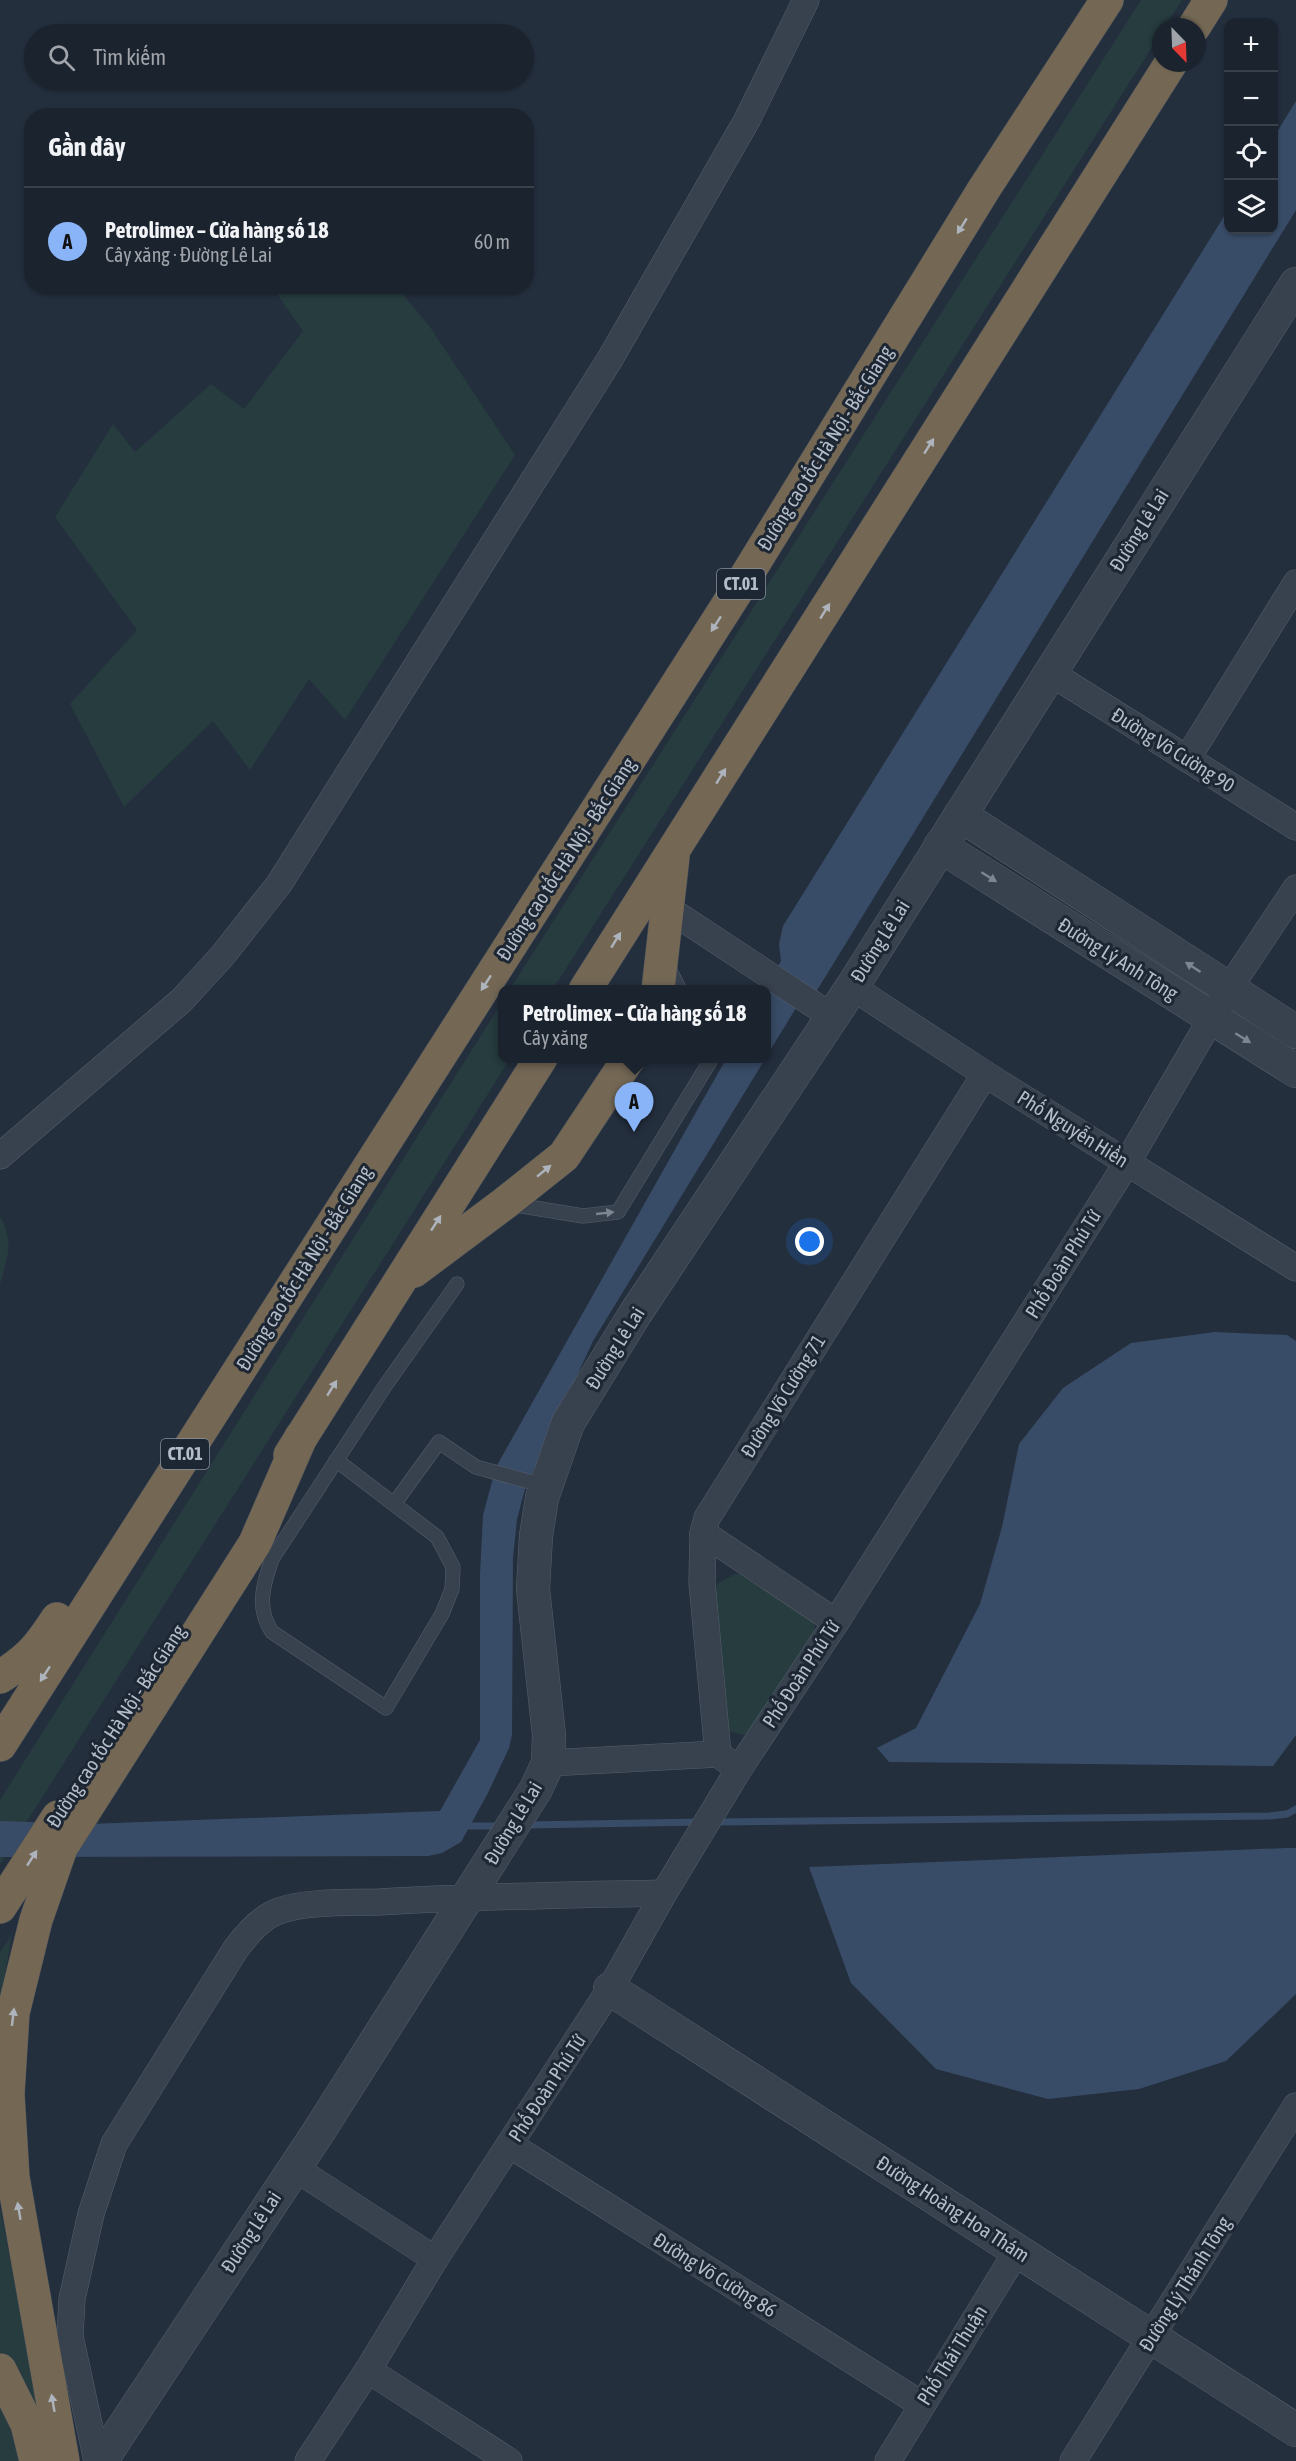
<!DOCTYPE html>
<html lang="vi">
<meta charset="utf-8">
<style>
:root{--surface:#1b232e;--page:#282f3a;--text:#f1f3f6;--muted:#a0a4aa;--line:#39404a;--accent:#8ab4f8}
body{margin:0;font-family:"Asap Condensed",sans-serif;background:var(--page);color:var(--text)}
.controls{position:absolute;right:18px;top:18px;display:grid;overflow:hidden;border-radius:12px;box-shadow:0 2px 4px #0004}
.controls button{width:54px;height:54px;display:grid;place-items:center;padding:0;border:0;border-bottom:2px solid var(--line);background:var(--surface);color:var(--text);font:30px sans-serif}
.compass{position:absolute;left:1152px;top:18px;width:54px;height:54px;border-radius:50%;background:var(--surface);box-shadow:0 2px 4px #0004;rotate:157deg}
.you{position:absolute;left:810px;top:1242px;width:21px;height:21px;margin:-15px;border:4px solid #fff;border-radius:50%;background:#1a73e8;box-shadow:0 0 0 9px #1a73e833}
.badge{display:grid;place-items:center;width:39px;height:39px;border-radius:50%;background:var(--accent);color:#111;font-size:20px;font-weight:700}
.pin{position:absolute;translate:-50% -50px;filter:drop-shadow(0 2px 3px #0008)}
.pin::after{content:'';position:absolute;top:32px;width:21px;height:18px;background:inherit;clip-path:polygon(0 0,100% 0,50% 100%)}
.popup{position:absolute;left:498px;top:985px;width:273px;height:78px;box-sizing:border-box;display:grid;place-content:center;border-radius:12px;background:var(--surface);filter:drop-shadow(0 2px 4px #0005);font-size:20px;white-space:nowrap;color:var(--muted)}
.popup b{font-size:22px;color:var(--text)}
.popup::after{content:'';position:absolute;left:50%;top:100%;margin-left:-12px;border:12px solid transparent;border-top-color:var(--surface)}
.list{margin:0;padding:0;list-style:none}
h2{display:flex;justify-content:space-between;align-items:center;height:78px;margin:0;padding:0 24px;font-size:26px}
h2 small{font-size:20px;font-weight:400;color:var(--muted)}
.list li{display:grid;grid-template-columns:39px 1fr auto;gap:18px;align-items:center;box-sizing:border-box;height:108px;padding:0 24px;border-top:2px solid var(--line)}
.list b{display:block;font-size:22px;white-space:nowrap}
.list p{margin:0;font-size:20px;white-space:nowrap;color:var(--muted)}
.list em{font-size:20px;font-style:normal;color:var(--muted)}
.icon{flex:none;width:33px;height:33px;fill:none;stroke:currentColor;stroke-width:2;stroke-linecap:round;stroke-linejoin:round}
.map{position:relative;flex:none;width:1296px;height:2461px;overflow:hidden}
.search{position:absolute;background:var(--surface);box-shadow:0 2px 4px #0004;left:24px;top:24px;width:510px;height:66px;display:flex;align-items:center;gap:15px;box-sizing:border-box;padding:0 21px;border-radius:33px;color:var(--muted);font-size:22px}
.panel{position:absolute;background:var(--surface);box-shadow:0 2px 4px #0004;left:24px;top:108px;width:510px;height:186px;border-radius:24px}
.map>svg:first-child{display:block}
</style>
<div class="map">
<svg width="1296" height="2461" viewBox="0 0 1296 2461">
<rect width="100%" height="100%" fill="#242f3e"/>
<!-- green -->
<g fill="#263c3f">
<path d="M1141 0H1182L1165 27H1161V33L553 989H510Z"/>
<path d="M272 287H397L430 327 515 455 345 720 309 679 250 770 213 721 124 807 70 704 137 630 55 517 113 424 135 452 211 384 244 409 303 331Z"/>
<path d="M502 1002V1058L510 1059 0 1864V1800Z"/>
<path d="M0 1216C14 1243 8 1256 0 1284Z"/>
<path d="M735 1574H749L815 1620 814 1633 752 1731 744 1735 729 1731 726 1726 715 1595 717 1584Z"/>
<path d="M12 1934 0 2003V1952Z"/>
<path d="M0 2207 45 2441 7 2360 0 2352Z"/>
<path d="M0 2381 25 2461H0Z"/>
</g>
<!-- water -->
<g fill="#394c67">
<path d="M1296 101V210L816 992 796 1008 766 1057 765 990 781 961 779 944 783 926 1228 210V230H1274V137Z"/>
<path d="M726 1059H765L593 1341 525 1489 517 1519 513 1558 512 1735 509 1748 488 1793 461 1842 442 1853 428 1856 0 1857V1821L89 1824 440 1811 480 1740V1575L483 1515 496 1467Z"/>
<path d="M1215 1332 1287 1335 1296 1341V1735L1273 1766 889 1762 877 1748 916 1728 980 1604 1002 1527 1019 1444 1063 1388 1131 1343Z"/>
<path d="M1287 1848H1296V1994L1226 2061 1139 2089 1048 2099 936 2069 851 1983 809 1867Z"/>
</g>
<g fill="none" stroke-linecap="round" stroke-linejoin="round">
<!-- stream -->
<g stroke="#394c67" stroke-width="7">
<path d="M715 1822 1269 1816 1287 1814 1296 1809"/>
<path d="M526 1825 701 1822"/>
<path d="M463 1826H500"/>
</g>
<defs>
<g id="service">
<path d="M667 965 680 990"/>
<path d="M510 1204 583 1216 618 1212 712 1058"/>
<path d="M336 1460 437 1537 453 1567 452 1589 442 1614 386 1708 272 1632C256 1608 263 1585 272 1559L385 1386 457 1284"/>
<path d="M394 1504 439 1442 476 1467 545 1486"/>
</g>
<g id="minor">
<path d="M1049 672 1296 827"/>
<path d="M1187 759 1296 583"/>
<path d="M667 908 831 1016"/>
<path d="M852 987 985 1074 1296 1268"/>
<path d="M0 1156 182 1000 223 955 279 884 610 359 747 120 806 0"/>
<path d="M703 1533 836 1622"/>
<path d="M718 1754 702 1583 703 1533 707 1518 985 1074"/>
<path d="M548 1763 718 1754 730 1763"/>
<path d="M510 2145 921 2404"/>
<path d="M293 2167 435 2259"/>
<path d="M368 2370 509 2461"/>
<path d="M97 2461 70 2336 72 2299 91 2214 114 2144 235 1950C246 1935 261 1917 279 1911 305 1901 351 1903 379 1902 474 1896 569 1895 664 1893"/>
<path d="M308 2461 368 2370 435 2259 610 1989 664 1893 739 1769 836 1622 1127 1163 1228 990 1296 888"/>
<path d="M888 2461 1017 2251"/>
<path d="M1073 2461 1296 2106"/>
</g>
<g id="tertiary">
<path d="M960 815 1296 1032"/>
<path d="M940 846 1296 1071"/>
<path d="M610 1989 1296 2430"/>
<path d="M101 2461 319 2131 536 1789 548 1763 549 1735 533 1589 536 1536 542 1498 568 1423 635 1314 852 987 1296 284"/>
</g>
<g id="motorway">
<path d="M1194 27 1211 0"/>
<path d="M585 990 1171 63"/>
<path d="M658 990 673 857"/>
<path d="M414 1271 505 1203 564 1156 629 1058"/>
<path d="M290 1455 541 1058"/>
<path d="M0 1677C30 1658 38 1648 57 1619"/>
<path d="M0 1745 745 578 984 189 1107 0"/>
<path d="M0 1907 58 1817"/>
<path d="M0 2370 27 2424 36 2461"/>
<path d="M63 2461 13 2177 8 2094 13 2013 36 1920 61 1848 255 1543 301 1437"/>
</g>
</defs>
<!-- service casing -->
<use href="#service" stroke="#565f6c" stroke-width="15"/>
<!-- minor casing -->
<use href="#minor" stroke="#565f6c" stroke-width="27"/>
<!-- tertiary casing -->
<use href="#tertiary" stroke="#565f6c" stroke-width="34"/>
<!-- motorway casing -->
<use href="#motorway" stroke="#434c59" stroke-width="34"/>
<!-- service -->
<use href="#service" stroke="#38414e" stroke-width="14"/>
<!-- minor -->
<use href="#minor" stroke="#38414e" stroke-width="26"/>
<!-- tertiary -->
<use href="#tertiary" stroke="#38414e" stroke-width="33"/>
<!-- motorway -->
<use href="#motorway" stroke="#746855" stroke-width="33"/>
</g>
<!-- one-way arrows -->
<defs><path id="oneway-solid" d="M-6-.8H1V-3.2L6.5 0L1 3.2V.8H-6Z" transform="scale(1.5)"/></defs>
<g fill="#aeb4bd">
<use href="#oneway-solid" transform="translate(962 226) rotate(122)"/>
<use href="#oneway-solid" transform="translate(929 446) rotate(-58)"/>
<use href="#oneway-solid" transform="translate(825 611) rotate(-58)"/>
<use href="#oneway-solid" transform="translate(716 624) rotate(123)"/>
<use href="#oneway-solid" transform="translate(721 776) rotate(-58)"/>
<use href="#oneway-solid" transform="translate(616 940) rotate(-58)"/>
<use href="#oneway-solid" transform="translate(486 983) rotate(123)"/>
<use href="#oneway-solid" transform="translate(544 1171) rotate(-39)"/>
<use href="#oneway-solid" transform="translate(436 1223) rotate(-57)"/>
<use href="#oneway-solid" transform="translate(332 1388) rotate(-58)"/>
<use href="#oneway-solid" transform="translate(45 1674) rotate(123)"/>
<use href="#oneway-solid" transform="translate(32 1858) rotate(-57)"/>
<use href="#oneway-solid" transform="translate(13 2017) rotate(-83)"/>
<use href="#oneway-solid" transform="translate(19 2211) rotate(-100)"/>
<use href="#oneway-solid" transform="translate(53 2403) rotate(-100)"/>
</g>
<g fill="#7c8592">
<use href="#oneway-solid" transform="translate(989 877) rotate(32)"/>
<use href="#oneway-solid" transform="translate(1193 967) rotate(-147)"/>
<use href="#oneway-solid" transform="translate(1243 1038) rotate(32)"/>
<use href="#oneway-solid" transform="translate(605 1213) rotate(-6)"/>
</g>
<g text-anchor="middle" stroke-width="6" stroke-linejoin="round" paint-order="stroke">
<!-- shield labels -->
<g fill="#1d2633" stroke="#878f9c" stroke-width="1.5">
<rect x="717" y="569" width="48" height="30" rx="4.5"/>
<rect x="161" y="1439" width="48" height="30" rx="4.5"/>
</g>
<g font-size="18" font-weight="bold" fill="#b4bcc9">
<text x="741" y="590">CT.01</text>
<text x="185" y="1460">CT.01</text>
</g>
<!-- street labels -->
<g font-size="20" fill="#b4bcc9" stroke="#1d2633">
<text transform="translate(825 448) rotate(-58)" y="7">Đường cao tốc Hà Nội - Bắc Giang</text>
<text transform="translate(1139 530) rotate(-58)" y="7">Đường Lê Lai</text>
<text transform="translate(1173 750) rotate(32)" y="7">Đường Võ Cường 90</text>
<text transform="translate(566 859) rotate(-57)" y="7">Đường cao tốc Hà Nội - Bắc Giang</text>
<text transform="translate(880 941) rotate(-58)" y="7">Đường Lê Lai</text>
<text transform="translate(1118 959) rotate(32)" y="7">Đường Lý Anh Tông</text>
<text transform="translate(1073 1129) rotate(32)" y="7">Phố Nguyễn Hiền</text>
<text transform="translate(1063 1264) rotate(-58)" y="7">Phố Đoàn Phú Tứ</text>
<text transform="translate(304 1268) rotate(-58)" y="7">Đường cao tốc Hà Nội - Bắc Giang</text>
<text transform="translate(615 1348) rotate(-58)" y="7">Đường Lê Lai</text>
<text transform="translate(783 1396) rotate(-58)" y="7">Đường Võ Cường 71</text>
<text transform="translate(801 1674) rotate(-57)" y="7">Phố Đoàn Phú Tứ</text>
<text transform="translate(116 1726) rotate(-57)" y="7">Đường cao tốc Hà Nội - Bắc Giang</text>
<text transform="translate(513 1823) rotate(-59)" y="7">Đường Lê Lai</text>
<text transform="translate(547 2088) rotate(-57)" y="7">Phố Đoàn Phú Tứ</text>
<text transform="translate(953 2209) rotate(33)" y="7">Đường Hoàng Hoa Thám</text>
<text transform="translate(251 2232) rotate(-57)" y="7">Đường Lê Lai</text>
<text transform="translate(715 2275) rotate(32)" y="7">Đường Võ Cường 86</text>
<text transform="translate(1185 2284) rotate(-58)" y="7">Đường Lý Thánh Tông</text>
<text transform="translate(952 2355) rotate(-58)" y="7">Phố Thái Thuận</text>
</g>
</g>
</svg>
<div class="controls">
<button>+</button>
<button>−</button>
<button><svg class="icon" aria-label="locate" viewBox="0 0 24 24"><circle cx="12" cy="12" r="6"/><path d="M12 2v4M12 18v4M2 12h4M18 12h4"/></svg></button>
<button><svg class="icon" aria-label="layers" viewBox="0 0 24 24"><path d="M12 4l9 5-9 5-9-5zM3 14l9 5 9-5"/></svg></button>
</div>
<svg class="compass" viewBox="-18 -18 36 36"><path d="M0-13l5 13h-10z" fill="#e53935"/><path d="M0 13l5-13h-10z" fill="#a0a4aa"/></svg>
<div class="you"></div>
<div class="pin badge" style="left:634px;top:1132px">A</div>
<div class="popup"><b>Petrolimex – Cửa hàng số 18</b>Cây xăng</div>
<div class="search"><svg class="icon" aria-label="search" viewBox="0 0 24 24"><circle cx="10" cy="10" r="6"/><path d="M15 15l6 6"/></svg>Tìm kiếm</div>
<section class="panel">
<h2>Gần đây<small></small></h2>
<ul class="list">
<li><span class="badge">A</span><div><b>Petrolimex – Cửa hàng số 18</b><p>Cây xăng · Đường Lê Lai</p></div><em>60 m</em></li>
</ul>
</section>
</div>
